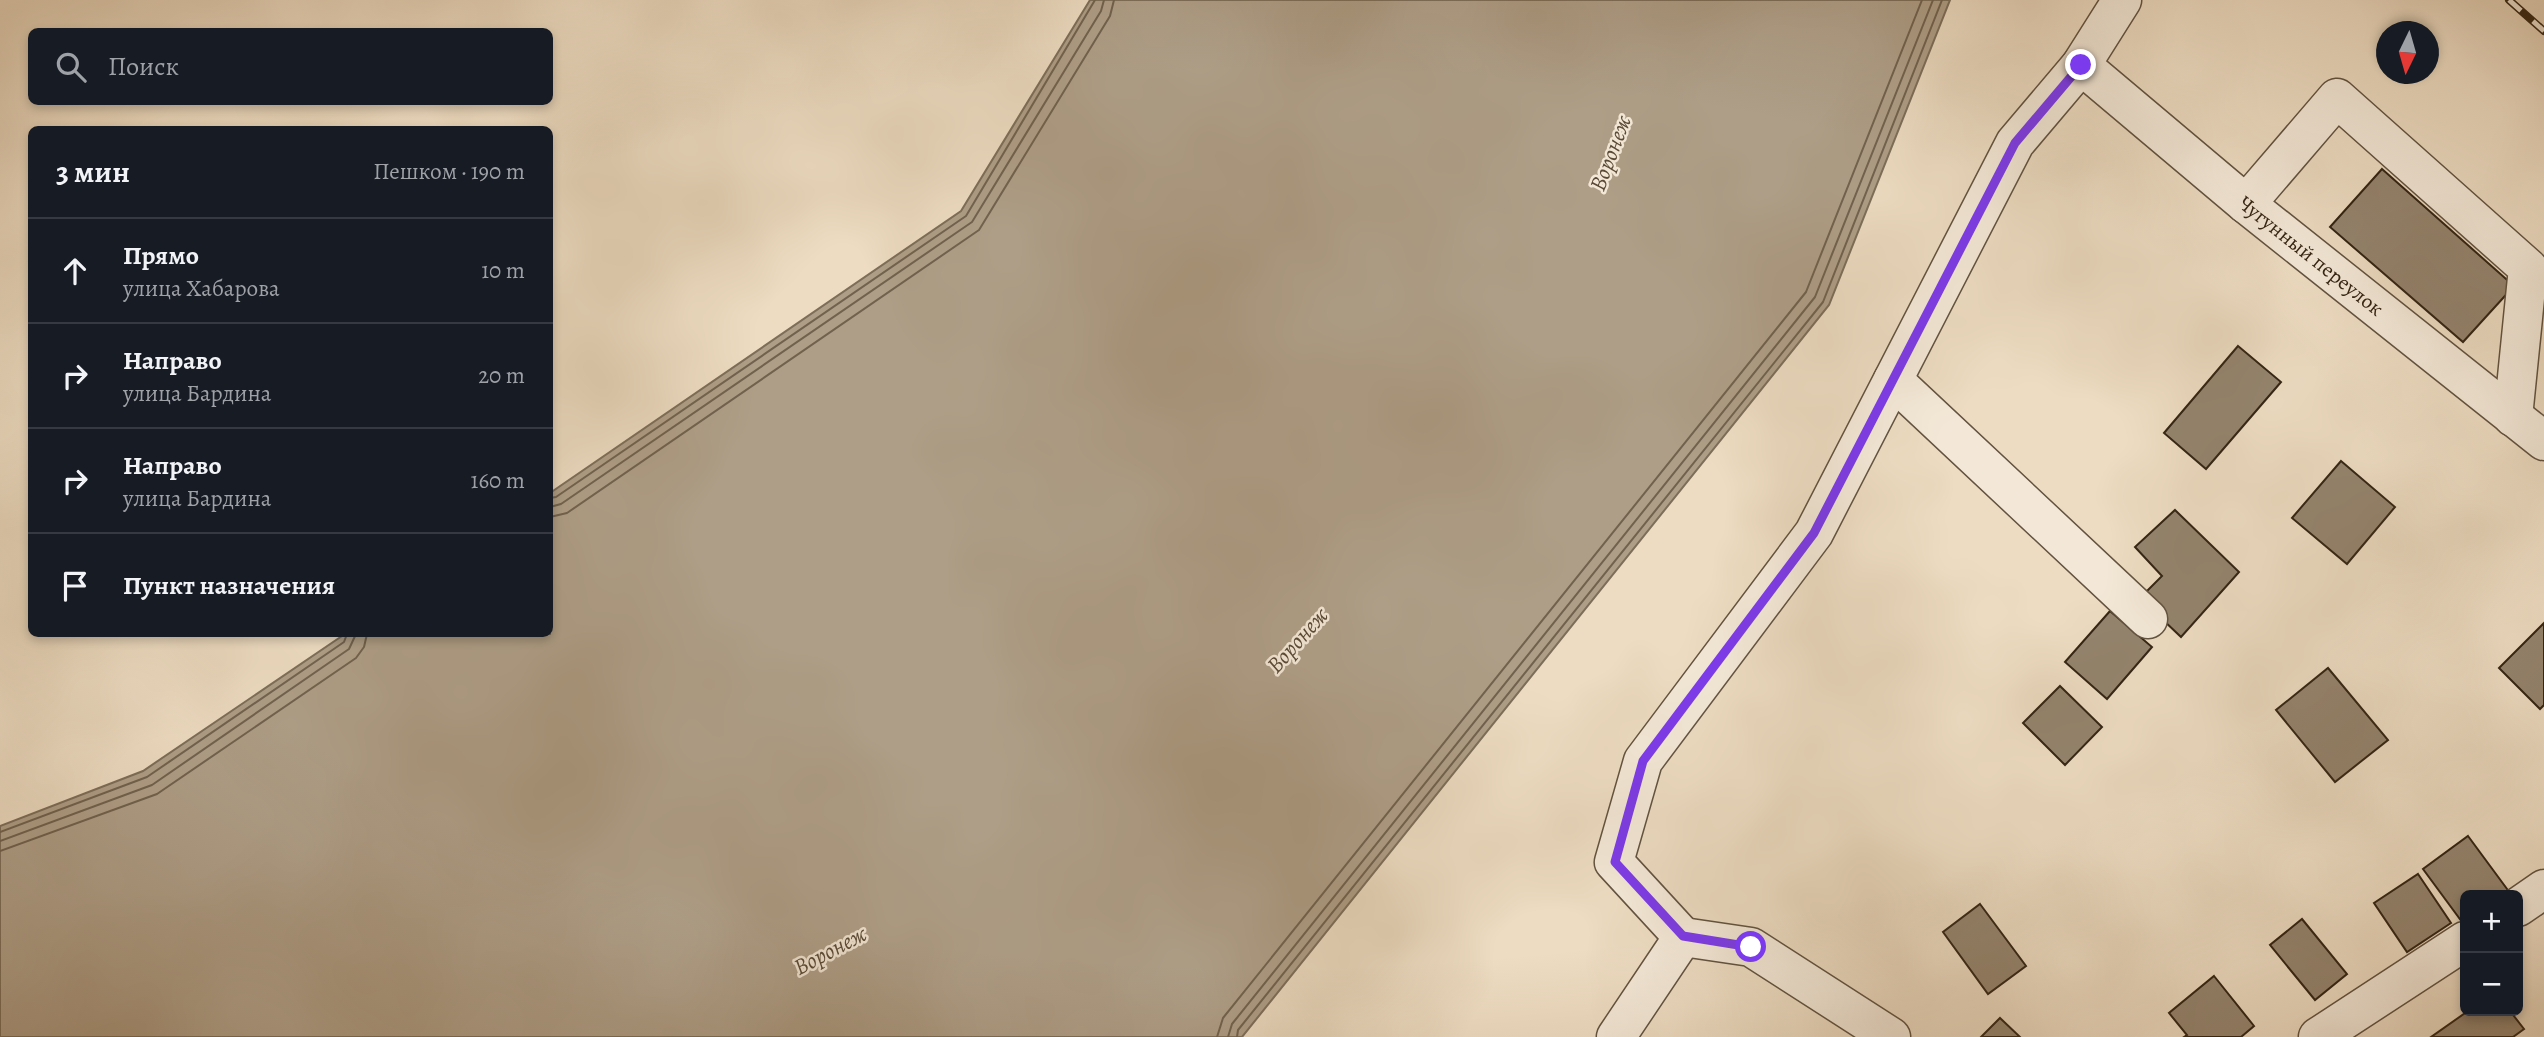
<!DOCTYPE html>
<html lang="ru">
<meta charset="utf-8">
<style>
:root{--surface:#171b24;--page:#20242c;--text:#f1f3f6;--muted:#9ea1a6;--line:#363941}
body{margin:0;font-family:Alegreya,serif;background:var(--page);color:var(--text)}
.controls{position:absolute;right:21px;bottom:21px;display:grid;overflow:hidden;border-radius:10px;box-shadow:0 4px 10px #0003}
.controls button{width:63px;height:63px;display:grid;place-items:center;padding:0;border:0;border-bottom:2px solid var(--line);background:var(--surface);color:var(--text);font:35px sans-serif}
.compass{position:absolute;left:2376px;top:21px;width:63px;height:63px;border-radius:50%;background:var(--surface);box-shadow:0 4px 10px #0003;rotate:185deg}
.stop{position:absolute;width:21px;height:21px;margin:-16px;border:5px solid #7c3aed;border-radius:50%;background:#fff}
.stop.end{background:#7c3aed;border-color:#fff;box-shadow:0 2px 7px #0008}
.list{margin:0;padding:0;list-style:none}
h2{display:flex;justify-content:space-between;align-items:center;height:91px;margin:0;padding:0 28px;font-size:30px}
h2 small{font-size:23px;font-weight:400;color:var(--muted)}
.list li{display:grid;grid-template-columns:46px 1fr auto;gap:21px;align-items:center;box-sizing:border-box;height:105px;padding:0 28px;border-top:2px solid var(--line)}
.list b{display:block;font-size:26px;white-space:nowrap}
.list p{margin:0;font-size:23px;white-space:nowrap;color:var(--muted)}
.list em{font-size:23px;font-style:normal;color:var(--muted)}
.icon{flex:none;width:38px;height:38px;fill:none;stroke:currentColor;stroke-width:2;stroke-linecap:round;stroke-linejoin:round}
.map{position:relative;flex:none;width:2544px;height:1037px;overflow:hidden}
.search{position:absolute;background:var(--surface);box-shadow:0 4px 10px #0003;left:28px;top:28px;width:525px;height:77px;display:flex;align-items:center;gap:18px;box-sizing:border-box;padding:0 24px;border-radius:10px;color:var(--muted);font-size:26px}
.panel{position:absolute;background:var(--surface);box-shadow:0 4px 10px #0003;left:28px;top:126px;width:525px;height:511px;border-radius:10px}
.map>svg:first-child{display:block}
</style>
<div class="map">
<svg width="2544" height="1037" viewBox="0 0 2544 1037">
<rect width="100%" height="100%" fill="#eddcc2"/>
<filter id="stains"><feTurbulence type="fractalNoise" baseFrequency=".00286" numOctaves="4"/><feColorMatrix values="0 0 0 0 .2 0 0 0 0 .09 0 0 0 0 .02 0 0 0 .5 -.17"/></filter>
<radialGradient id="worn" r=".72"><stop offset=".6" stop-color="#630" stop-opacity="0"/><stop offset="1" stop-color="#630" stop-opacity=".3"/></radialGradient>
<!-- water -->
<path fill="#ae9e87" stroke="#7d6e59" stroke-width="2" d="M1090 0H1950L1829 305 1242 1037H0V826L143 771 345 634H550V493L961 211Z"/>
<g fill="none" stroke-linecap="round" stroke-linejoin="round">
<!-- shore -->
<g stroke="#71624e" stroke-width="2">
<path d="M550 498 556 497 966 216 1095 0"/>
<path d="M550 507 561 504 972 222 1101 11 1104 0"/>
<path d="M550 517 567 513 979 230 1110 16 1114 0"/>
<path d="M0 832 147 777 344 642 347 634"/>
<path d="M0 841 152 785 349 649 356 634"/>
<path d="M0 851 157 794 356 658 364 647 367 634"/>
<path d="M1217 1037 1223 1018 1806 292 1922 0"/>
<path d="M1228 1037 1232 1024 1815 297 1933 0"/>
<path d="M1237 1037 1238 1030 1823 302 1942 0"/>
</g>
</g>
<!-- building -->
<g fill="#94846e" stroke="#342514" stroke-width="2">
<path d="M2382 169 2514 286 2463 342 2330 227Z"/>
<path d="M2238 346 2281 382 2206 469 2164 433Z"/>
<path d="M2341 461 2395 507 2347 564 2292 518Z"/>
<path d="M2175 510 2239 572 2181 637 2140 598 2162 576 2135 547Z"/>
<path d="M2110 611 2152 647 2107 699 2065 662Z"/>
<path d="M2544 623V705L2540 709 2499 668Z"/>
<path d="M2328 668 2388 740 2335 782 2276 710Z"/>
<path d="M2060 686 2102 727 2065 765 2023 723Z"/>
<path d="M2468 836 2510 893 2465 895V926L2423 869Z"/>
<path d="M2418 874 2451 923 2407 952 2374 903Z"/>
<path d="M1980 904 2026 966 1988 994 1943 932Z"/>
<path d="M2302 919 2347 974 2315 1000 2270 945Z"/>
<path d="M2214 976 2254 1026 2241 1037H2184L2187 1035 2169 1013Z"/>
<path d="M2468 1011H2510L2524 1029 2513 1037H2431Z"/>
<path d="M2000 1018 2020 1037H1981Z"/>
</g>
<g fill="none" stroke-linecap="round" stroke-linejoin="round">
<defs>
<g id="minor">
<path id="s1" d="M2081 65 2246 204 2544 441"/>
<path d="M2246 204 2337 98 2528 268 2513 417"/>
<path d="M1893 380 2148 619"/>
<path d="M2518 907 2544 889"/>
<path d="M1683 937 1751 947 1891 1037"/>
<path d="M1616 1037 1683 937 1614 862 1643 761 1814 533 2015 143 2081 65 2122 0"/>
<path d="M2318 1037 2465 941"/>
</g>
</defs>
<!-- minor casing -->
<use href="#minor" stroke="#625340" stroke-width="41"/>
<!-- minor -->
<use href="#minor" stroke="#f3e8d7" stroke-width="38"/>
<defs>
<path id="rail" d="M2509 0 2544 31"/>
</defs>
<!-- rail casing -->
<use href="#rail" stroke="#342514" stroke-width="8"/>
<!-- rail -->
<use href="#rail" stroke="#f3e8d7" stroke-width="5" stroke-dasharray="16" stroke-linecap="butt"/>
</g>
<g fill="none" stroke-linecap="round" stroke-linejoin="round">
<!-- route -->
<path stroke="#7c3aed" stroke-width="9" d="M1751 947 1683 936 1615 862 1643 761 1814 533 2015 143 2081 65"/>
</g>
<g text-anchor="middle" stroke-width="5" stroke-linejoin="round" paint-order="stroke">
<!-- street labels -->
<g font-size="21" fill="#342514" stroke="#f3e8d7">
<text dy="7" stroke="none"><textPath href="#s1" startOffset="299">Чугунный переулок</textPath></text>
</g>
<!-- water labels -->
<g font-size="23" font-style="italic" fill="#594936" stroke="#f3e8d7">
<text transform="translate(1610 153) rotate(-69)" y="8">Воронеж</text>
<text transform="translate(1297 640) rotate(-48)" y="8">Воронеж</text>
<text transform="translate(830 950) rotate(-28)" y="8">Воронеж</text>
</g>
</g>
<rect width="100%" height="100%" filter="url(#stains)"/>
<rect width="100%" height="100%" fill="url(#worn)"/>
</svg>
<div class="controls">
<button>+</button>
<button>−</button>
</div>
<svg class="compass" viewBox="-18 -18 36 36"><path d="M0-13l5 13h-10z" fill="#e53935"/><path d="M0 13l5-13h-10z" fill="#9ea1a6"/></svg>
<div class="stop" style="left:1751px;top:947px"></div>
<div class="stop end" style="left:2081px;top:65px"></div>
<div class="search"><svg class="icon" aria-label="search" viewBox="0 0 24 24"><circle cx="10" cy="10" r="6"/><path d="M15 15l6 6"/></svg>Поиск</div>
<section class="panel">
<h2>3 мин<small>Пешком · 190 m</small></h2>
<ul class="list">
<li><svg class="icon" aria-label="ahead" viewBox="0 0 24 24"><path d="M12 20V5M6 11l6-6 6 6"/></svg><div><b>Прямо</b><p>улица Хабарова</p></div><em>10 m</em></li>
<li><svg class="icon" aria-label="right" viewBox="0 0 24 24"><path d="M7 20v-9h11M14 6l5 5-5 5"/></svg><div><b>Направо</b><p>улица Бардина</p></div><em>20 m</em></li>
<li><svg class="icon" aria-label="right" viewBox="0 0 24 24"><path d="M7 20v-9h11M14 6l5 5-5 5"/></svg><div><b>Направо</b><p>улица Бардина</p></div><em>160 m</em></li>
<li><svg class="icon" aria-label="arrive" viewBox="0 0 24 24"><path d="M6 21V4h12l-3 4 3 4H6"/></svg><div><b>Пункт назначения</b></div></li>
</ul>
</section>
</div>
